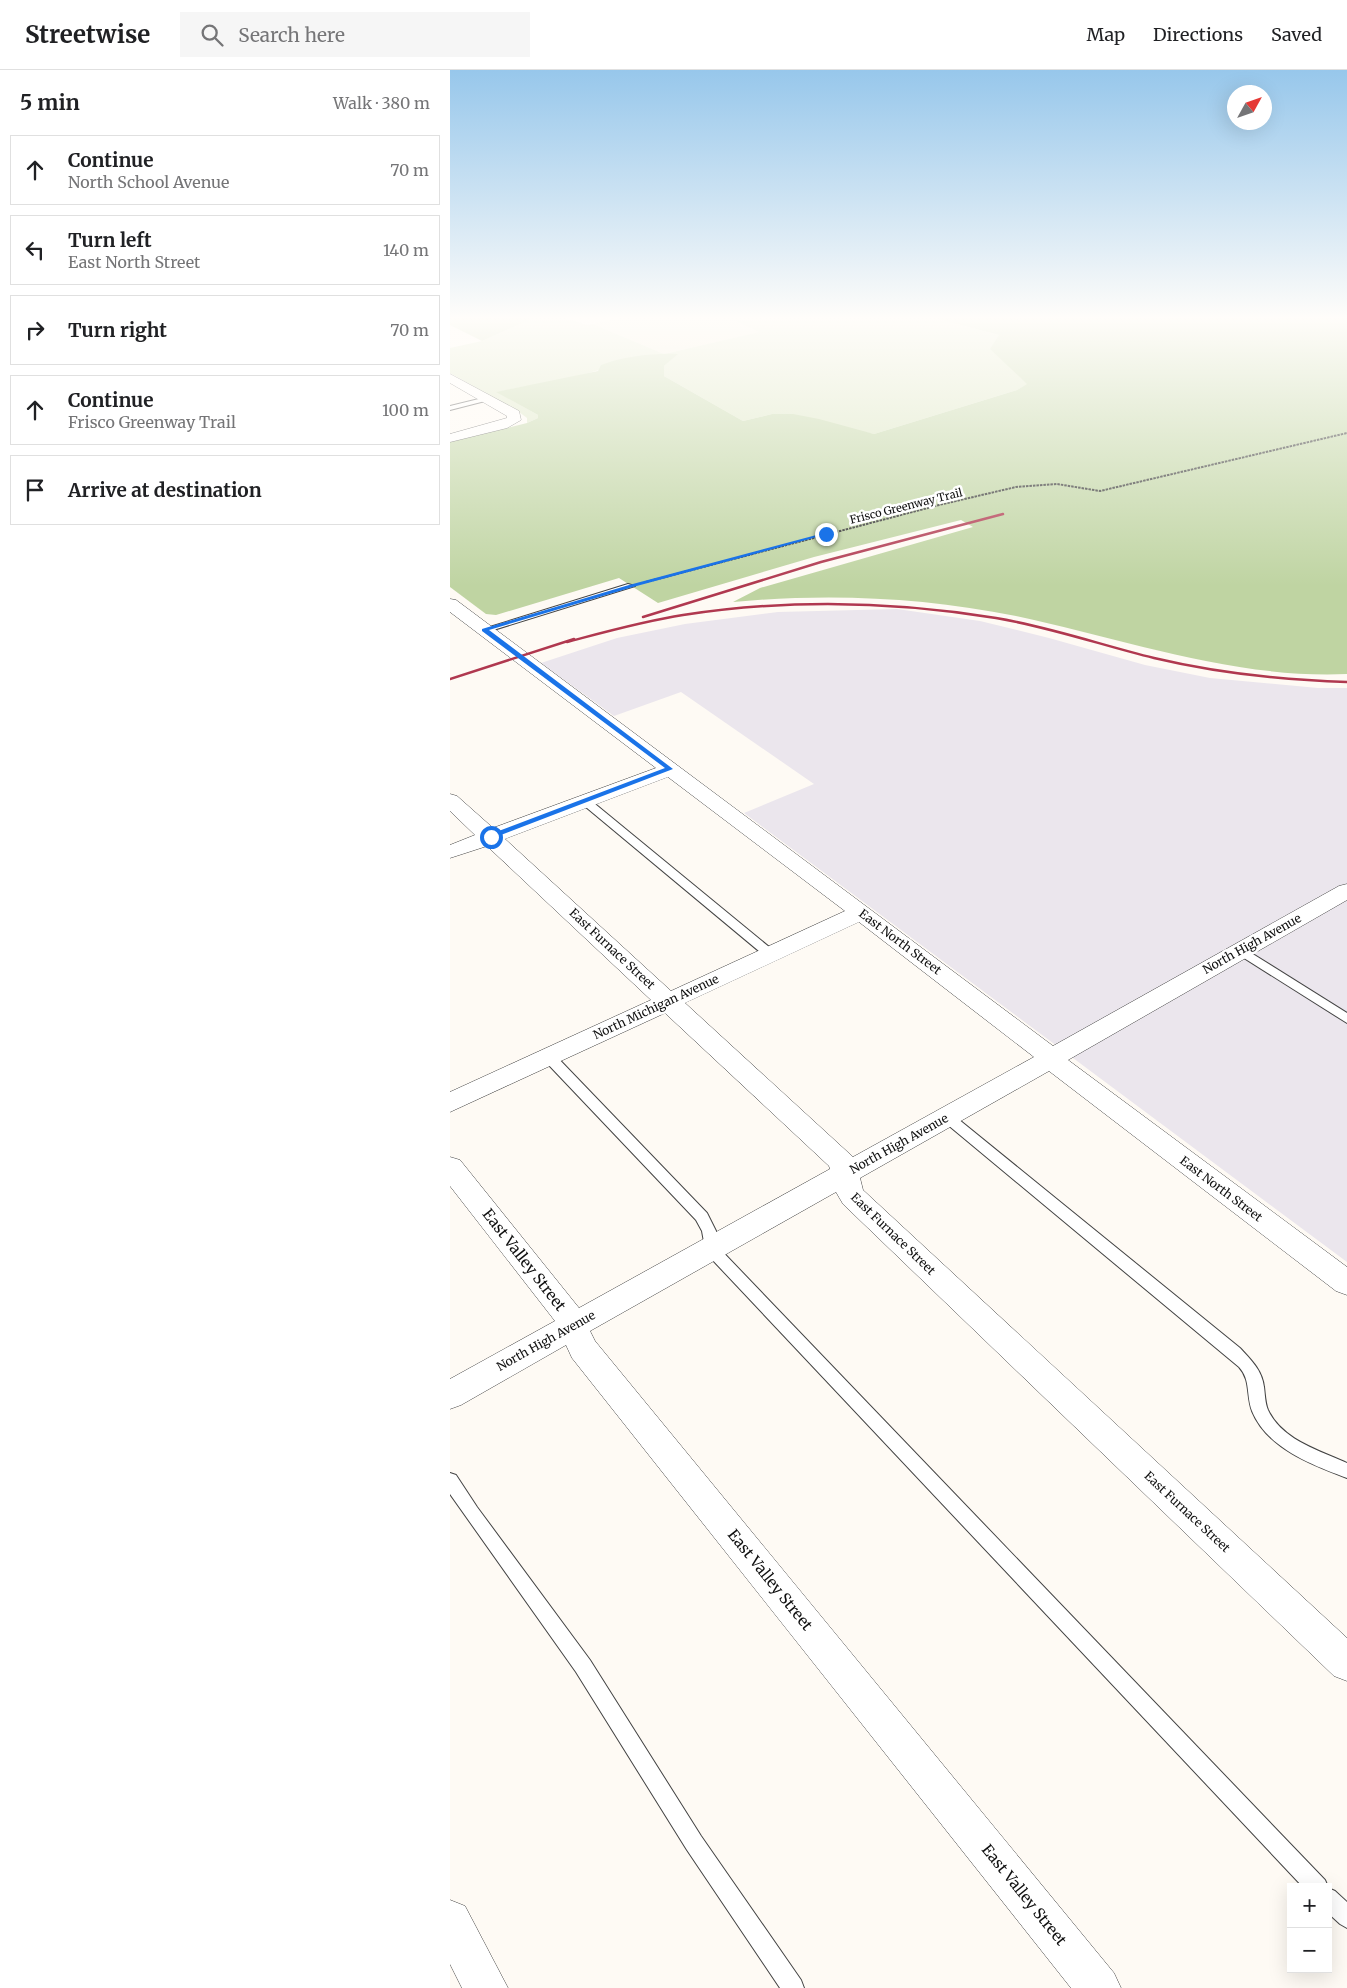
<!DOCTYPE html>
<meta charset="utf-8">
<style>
:root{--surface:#fff;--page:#f6f6f6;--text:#202124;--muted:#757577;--line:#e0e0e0}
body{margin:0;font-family:Merriweather,serif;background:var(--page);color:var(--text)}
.controls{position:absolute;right:15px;bottom:15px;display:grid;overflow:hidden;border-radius:0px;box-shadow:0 5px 20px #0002}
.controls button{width:45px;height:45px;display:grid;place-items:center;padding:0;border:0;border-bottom:1px solid var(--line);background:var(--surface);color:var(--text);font:25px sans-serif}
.compass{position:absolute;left:777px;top:15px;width:45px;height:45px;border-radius:50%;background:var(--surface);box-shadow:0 5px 20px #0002;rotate:50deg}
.stop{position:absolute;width:15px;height:15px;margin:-11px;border:4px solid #1a73e8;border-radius:50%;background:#fff}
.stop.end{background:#1a73e8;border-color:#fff;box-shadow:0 1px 5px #0008}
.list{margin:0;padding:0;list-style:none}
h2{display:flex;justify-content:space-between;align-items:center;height:65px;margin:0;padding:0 20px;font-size:21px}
h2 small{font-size:16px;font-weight:400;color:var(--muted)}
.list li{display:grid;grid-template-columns:32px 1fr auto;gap:15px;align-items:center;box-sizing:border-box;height:70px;margin:0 10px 10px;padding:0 10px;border:1px solid var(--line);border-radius:0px}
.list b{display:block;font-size:19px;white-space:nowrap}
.list p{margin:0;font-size:16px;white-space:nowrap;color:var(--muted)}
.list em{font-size:16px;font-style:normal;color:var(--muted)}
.icon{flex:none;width:28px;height:28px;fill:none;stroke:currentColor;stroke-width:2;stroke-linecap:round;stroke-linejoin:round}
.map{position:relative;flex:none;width:897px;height:1918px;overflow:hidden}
header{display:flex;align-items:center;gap:30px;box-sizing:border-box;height:70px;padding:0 25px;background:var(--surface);border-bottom:1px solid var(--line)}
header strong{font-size:24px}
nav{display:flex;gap:28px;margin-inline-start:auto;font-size:18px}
.search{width:350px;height:45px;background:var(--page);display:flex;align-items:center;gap:12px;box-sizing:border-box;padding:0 18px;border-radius:0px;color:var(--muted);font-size:19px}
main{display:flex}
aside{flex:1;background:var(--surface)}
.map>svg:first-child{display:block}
</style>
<header>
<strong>Streetwise</strong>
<div class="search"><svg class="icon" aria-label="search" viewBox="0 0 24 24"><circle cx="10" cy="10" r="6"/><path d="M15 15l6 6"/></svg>Search here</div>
<nav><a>Map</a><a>Directions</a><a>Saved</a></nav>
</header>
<main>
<aside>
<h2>5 min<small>Walk · 380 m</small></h2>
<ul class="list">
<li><svg class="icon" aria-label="ahead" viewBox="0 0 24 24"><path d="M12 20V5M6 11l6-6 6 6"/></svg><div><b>Continue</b><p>North School Avenue</p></div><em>70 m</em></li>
<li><svg class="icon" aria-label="left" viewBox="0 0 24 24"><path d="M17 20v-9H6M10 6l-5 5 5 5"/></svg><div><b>Turn left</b><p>East North Street</p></div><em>140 m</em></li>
<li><svg class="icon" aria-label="right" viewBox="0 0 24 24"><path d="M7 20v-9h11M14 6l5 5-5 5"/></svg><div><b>Turn right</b></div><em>70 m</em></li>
<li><svg class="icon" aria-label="ahead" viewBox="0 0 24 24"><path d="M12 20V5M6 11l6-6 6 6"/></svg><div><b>Continue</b><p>Frisco Greenway Trail</p></div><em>100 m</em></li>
<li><svg class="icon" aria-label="arrive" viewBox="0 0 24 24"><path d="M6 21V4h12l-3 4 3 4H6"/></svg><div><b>Arrive at destination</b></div></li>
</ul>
</aside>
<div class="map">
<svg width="897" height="1918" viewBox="0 0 897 1918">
<rect width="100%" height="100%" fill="#fefaf4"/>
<!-- industrial -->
<path fill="#ebe6ed" d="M447 539 530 551 599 568 695 595 760 608 868 618H897V1192L294 743 364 714 231 622 164 646 91 593 167 568 235 554 328 542Z"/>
<!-- farmland -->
<path fill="#f1ebd6" d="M174 247H277L310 262 214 284 143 254Z"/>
<!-- green -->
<path fill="#d9e5c1" d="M86 247H112L137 255 143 254 214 284 309 262 277 247H480L549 265 568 305 578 314 567 320 424 364 322 344 293 351 214 306V296L227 284C194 283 179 291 149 300 116 310 81 315 47 322L88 345V348L77 353V348L69 342 0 303V278L32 271Z"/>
<!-- forest -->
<g fill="#bfd4a2">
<path d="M0 247H86L32 271 0 255Z"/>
<path d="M480 247H897V604C783 609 675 569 566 546 473 527 377 523 283 532L310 518 523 457 511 450 364 487 208 533 169 508 46 545 36 544 0 517V372L77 353 88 348V345L46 322 148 301 151 295C175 286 203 283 228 284L214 296V306L293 351 322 344H343L369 349 424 364 567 320 577 314 540 279 549 265Z"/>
</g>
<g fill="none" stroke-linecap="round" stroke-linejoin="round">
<defs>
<g id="service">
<path d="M37 327 39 328V330L0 340V336Z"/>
<path d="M178 514 185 516 37 562 30 560Z"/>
<path d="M135 728 139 729 324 881 326 884 324 887H316L131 733 130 731 131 729Z"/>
<path d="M790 876 897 943V953L786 883 784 880Z"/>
<path d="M99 983 104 984 257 1143 266 1161 268 1177 875 1810 878 1817H853L256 1183 252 1161 246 1150 94 990 93 987Z"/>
<path d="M497 1042 502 1044 790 1278C801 1290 812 1300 814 1317 815 1324 815 1333 818 1340 832 1370 869 1380 897 1393V1408C862 1395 817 1378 802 1341 796 1325 801 1310 789 1297L492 1050 490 1047 492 1044Z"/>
<path d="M0 1403 6 1405 27 1437 140 1590 251 1766 351 1910 354 1918H330L237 1780 126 1602 0 1424Z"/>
<path d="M878 1818 885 1821 897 1832V1858L890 1854 878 1843Z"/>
</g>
<g id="minor">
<path d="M0 304 69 341 71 350 57 358 0 372V364L57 348V346L0 313Z"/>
<path d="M0 529 6 530 603 976 889 816 897 814V830L618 990 897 1197V1225L886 1221 599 1001 410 1108 413 1120 897 1568V1611L884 1606 393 1134 386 1122 140 1261 145 1271 664 1903 671 1918H621L122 1288 116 1275 11 1335 0 1339V1309L105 1251 0 1116V1087L10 1090 129 1238 380 1099 379 1096 215 943 0 1042V1022L201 930 37 776 0 788V775L25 765 0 741V724L7 726 43 758 206 698 0 542ZM218 707 395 841 221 921 55 769ZM409 852 584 987 403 1087 235 933Z"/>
<path d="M0 1830 15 1836 58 1918H12L0 1894Z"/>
</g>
</defs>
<!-- service casing -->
<use href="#service" stroke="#434343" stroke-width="2"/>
<!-- minor casing -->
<use href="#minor" stroke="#434343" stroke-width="1"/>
<!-- path -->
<path stroke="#323232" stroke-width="2" stroke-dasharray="2.5 1" stroke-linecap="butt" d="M196 512 489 435 566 417 607 414 650 421 897 363"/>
<!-- service -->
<use href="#service" fill="#fff" fill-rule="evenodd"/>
<!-- minor -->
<use href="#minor" fill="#fff" fill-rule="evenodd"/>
<!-- rail -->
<g stroke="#b0384f" stroke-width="2.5">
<path d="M193 547 371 492 553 444"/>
<path d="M117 572C155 562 194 551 233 545 336 529 443 531 546 548 600 557 651 575 704 588 767 603 832 610 897 612"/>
<path d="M0 609 124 569"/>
</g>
</g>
<!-- sky -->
<linearGradient id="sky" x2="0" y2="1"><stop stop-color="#97c7eb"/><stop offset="0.48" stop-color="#fffdfa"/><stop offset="1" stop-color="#fffdfa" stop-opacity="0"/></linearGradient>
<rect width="897" height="516" fill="url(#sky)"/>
<!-- route -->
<path fill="#1a73e8" d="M374 463 378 464 183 517 39 560 223 699 43 768H38V765L215 698 32 561V559L179 515Z"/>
<g text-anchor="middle" stroke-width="5" stroke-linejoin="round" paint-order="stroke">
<!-- far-street labels -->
<g font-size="11" fill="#101010" stroke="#fff">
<text transform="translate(456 436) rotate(-14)" y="4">Frisco Greenway Trail</text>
</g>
<!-- street labels -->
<g font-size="12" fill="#101010" stroke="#fff">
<text transform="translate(450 872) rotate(37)" y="4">East North Street</text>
<text transform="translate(802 874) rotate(-29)" y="4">North High Avenue</text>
<text transform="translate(162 879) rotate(43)" y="4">East Furnace Street</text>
<text transform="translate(206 937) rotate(-25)" y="4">North Michigan Avenue</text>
<text transform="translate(449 1074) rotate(-29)" y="4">North High Avenue</text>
<text transform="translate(771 1119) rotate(37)" y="4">East North Street</text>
<text transform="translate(443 1164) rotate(44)" y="4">East Furnace Street</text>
<text transform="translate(96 1271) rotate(-29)" y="4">North High Avenue</text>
<text transform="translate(737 1442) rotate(43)" y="4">East Furnace Street</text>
</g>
<!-- near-street labels -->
<g font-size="15" fill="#101010" stroke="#fff">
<text transform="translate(74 1190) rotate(52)" y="5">East Valley Street</text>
<text transform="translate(320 1510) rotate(51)" y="5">East Valley Street</text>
<text transform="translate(574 1825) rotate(51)" y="5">East Valley Street</text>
</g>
</g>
</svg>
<div class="controls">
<button>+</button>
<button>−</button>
</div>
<svg class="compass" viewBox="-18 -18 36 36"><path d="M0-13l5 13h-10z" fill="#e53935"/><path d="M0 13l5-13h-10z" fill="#757577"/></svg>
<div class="stop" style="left:41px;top:767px"></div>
<div class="stop end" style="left:376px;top:464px"></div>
</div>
</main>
